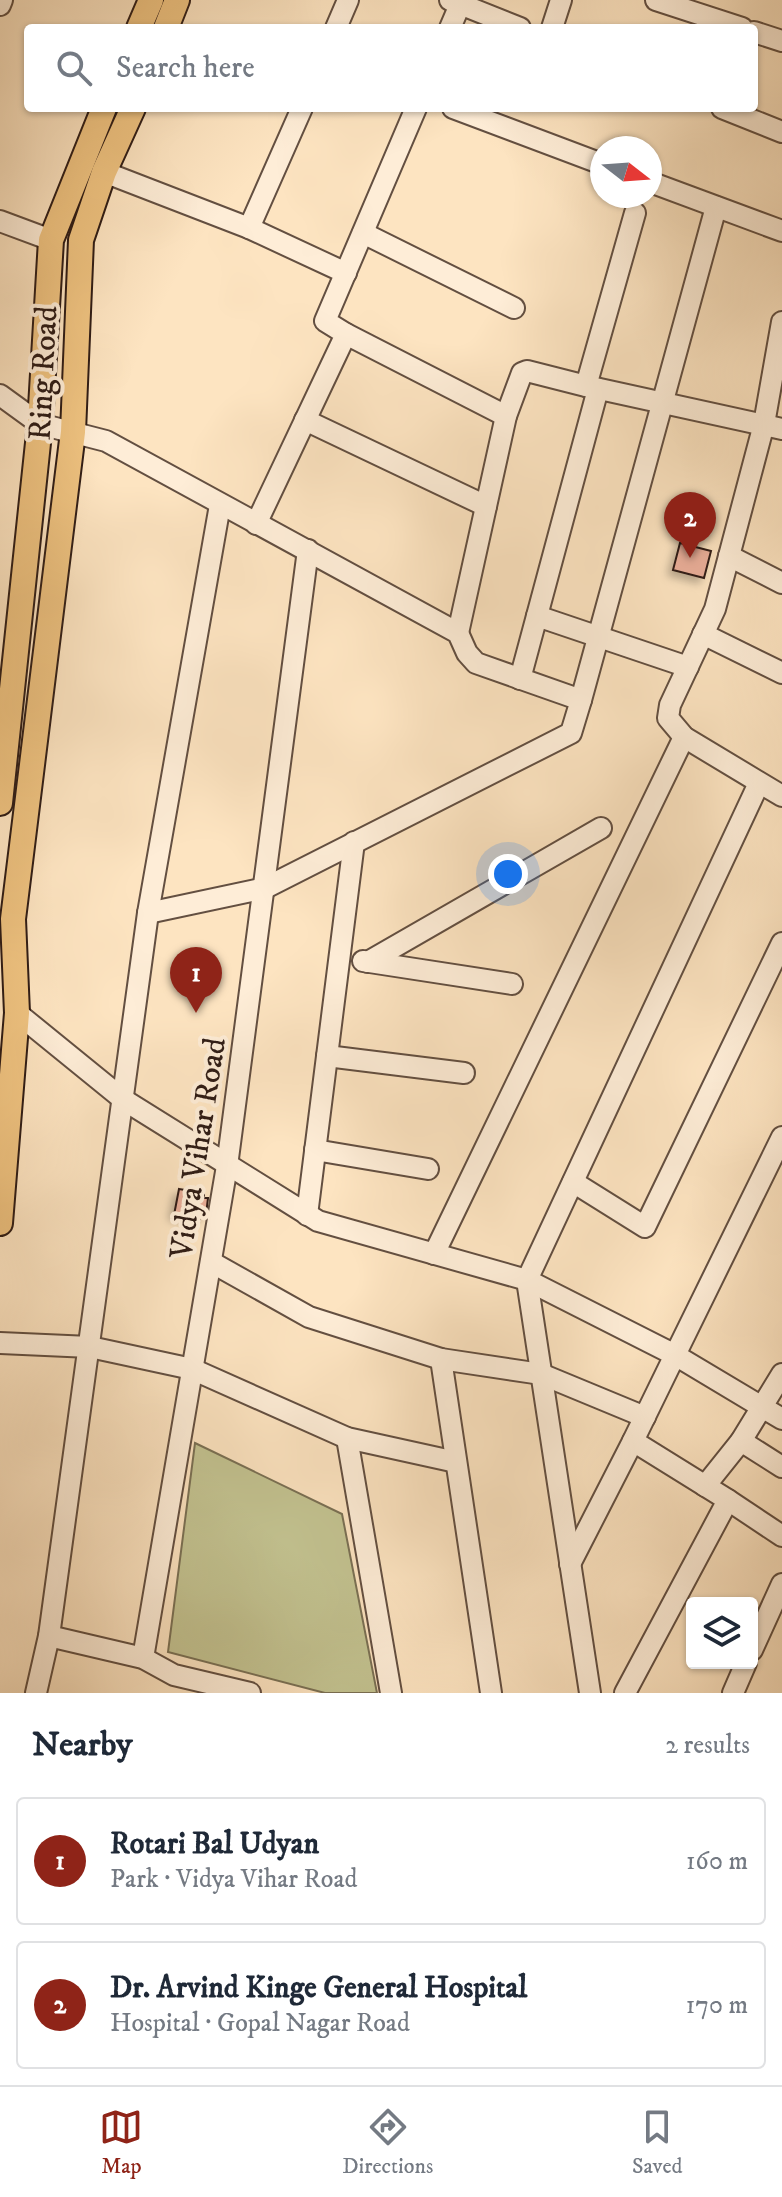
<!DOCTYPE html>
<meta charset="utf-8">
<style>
:root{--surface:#fff;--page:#f2f2f3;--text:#1f2937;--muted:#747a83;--line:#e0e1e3;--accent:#8f2418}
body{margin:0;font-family:"IM FELL DW Pica",serif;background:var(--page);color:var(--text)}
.controls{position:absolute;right:24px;bottom:24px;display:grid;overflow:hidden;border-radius:8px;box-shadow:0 2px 6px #0004}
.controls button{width:72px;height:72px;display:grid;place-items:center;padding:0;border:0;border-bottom:2px solid var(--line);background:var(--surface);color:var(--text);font:40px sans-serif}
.compass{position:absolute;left:590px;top:136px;width:72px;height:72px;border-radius:50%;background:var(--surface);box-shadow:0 2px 6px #0004;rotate:107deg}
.you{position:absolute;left:508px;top:874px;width:28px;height:28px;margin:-20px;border:6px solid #fff;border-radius:50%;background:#1a73e8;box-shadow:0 0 0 12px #1a73e833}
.badge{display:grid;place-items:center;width:52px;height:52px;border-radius:50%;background:var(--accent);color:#fff;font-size:26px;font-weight:700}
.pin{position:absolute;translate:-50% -66px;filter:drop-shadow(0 2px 4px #0008)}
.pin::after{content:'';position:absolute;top:42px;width:28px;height:24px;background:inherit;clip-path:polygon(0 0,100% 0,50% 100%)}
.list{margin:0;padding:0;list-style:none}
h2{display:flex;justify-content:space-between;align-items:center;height:104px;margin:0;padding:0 32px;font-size:34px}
h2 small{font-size:26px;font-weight:400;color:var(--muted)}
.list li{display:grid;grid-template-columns:52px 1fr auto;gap:24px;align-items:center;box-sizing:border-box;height:128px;margin:0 16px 16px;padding:0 16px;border:2px solid var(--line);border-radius:8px}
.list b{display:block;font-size:30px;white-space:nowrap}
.list p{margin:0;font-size:26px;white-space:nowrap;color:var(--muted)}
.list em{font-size:26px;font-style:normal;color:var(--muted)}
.icon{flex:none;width:44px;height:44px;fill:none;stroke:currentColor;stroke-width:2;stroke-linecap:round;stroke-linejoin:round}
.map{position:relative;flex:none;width:782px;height:1693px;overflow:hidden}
.search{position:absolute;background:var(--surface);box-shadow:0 2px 6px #0004;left:24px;right:24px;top:24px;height:88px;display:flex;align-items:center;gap:20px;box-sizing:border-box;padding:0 28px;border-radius:8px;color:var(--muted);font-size:30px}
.sheet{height:392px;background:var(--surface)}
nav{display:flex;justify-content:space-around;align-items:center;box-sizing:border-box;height:112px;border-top:2px solid var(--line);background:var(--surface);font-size:22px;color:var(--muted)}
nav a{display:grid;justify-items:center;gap:4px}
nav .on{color:var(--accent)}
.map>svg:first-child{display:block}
</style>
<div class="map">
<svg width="782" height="1693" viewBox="0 0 782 1693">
<defs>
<filter id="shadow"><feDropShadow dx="-5" dy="5" stdDeviation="4" flood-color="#0004"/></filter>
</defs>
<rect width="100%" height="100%" fill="#fde4c1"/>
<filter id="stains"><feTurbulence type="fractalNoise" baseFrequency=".0025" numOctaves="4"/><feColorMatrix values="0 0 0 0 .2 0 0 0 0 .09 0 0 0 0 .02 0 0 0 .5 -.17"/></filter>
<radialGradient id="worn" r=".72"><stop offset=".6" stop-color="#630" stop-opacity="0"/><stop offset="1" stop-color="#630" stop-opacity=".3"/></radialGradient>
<!-- green -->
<path fill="#c3c391" stroke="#7a7054" stroke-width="2" d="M195 1443 342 1514 377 1693H325L168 1652Z"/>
<!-- building -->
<g fill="#e7ac96" stroke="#301d16" stroke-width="2" filter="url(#shadow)">
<path d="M680 543 711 551 704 578 673 570Z"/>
<path d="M179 1189 204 1193V1198H208L206 1214 201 1213 200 1219 174 1215Z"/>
</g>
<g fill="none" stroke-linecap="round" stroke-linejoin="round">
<defs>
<g id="minor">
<path d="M450 0 520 28"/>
<path d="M656 0 742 28"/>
<path d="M0 5 2 0"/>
<path d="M336 28 348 0"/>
<path d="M450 28 462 0"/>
<path d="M552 28 561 0"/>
<path d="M754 32 782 41"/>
<path d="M453 108 602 164"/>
<path d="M722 108 782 132"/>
<path d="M104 172 249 228 346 273"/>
<path d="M650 182 782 231"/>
<path d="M0 221 51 240"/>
<path d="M249 228 302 108"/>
<path d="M363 233 514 308"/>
<path d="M782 322 764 424 715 609 670 705 668 718 684 737 782 796"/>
<path d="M346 334 506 416"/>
<path d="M586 386 635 213"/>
<path d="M0 395 40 424 106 441 458 633 467 653 476 663 581 700 571 733 265 888 148 913"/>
<path d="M305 420 486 506"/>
<path d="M256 524 346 334 325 321 416 108"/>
<path d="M729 556 782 583"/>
<path d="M537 616 688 667"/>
<path d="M458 633 506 416 522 373 527 371 586 386 782 429"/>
<path d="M703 634 782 673"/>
<path d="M520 679 598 389"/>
<path d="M581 700 716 207"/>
<path d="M363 961 512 984"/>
<path d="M368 962 601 828"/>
<path d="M17 1013 124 1100 318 1221 527 1280 675 1355 782 1137"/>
<path d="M327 1056 464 1073"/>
<path d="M315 1150 428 1169"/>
<path d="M573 1182 645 1227 782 943"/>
<path d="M307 1215 354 842"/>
<path d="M434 1254 684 737"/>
<path d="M211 1262 309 1317 441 1359 541 1374 645 1417"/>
<path d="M0 1343 90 1347 192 1369 347 1438 456 1462"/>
<path d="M441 1359 491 1693"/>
<path d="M347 1438 391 1693"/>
<path d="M741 1441 782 1467"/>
<path d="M705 1486 741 1441 782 1374"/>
<path d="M728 1500 782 1536"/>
<path d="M570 1564 633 1441"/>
<path d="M49 1636 143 1658 174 1675 250 1693"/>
<path d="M752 1650 782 1584"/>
<path d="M143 1658 227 1166 308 550"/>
<path d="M36 1693 49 1636 148 913 220 505"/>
<path d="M590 1693 527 1280 759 783"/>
<path d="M625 1693 728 1500 633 1441 675 1355 782 1419"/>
<path d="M733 1693 746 1663"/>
</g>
<g id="major">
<path d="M139 28 151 0"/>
<path d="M166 28 177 0"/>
<path d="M0 803 40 424 51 240 104 108"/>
<path d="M0 1223 17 1013 13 919 73 432 81 240 104 172 133 108"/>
</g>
</defs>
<!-- minor casing -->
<use href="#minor" stroke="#634f41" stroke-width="24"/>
<!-- major casing -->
<use href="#major" stroke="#301d16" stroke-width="28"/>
<!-- minor -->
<use href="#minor" stroke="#feedd7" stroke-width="20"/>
<!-- major -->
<use href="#major" stroke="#eec280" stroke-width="24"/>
</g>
<g text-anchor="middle" stroke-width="8" stroke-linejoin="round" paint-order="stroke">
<!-- street labels -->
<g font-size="32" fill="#301d16" stroke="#feedd7">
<text transform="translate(42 373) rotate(-87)" y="11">Ring Road</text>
<text transform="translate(197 1148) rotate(-81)" y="11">Vidya Vihar Road</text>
</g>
</g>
<rect width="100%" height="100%" filter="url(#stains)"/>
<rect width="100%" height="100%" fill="url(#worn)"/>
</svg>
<div class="controls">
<button><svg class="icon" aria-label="layers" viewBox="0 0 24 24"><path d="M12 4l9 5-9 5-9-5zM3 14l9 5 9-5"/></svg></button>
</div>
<svg class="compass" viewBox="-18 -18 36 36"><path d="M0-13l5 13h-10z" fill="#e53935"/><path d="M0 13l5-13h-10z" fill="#747a83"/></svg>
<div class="you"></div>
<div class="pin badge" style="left:196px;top:1013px">1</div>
<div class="pin badge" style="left:690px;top:558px">2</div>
<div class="search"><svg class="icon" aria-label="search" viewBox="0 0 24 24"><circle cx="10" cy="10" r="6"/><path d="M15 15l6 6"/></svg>Search here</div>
</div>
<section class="sheet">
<h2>Nearby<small>2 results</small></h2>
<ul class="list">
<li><span class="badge">1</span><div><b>Rotari Bal Udyan</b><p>Park · Vidya Vihar Road</p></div><em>160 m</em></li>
<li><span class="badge">2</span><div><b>Dr. Arvind Kinge General Hospital</b><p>Hospital · Gopal Nagar Road</p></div><em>170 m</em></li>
</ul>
</section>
<nav>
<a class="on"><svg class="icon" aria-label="map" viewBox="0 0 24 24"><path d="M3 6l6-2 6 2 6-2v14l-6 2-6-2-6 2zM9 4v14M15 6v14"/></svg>Map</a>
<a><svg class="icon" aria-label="directions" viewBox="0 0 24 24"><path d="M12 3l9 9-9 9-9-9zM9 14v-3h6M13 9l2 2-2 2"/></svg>Directions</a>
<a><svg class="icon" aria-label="saved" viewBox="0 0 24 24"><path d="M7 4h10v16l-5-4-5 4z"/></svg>Saved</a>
</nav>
